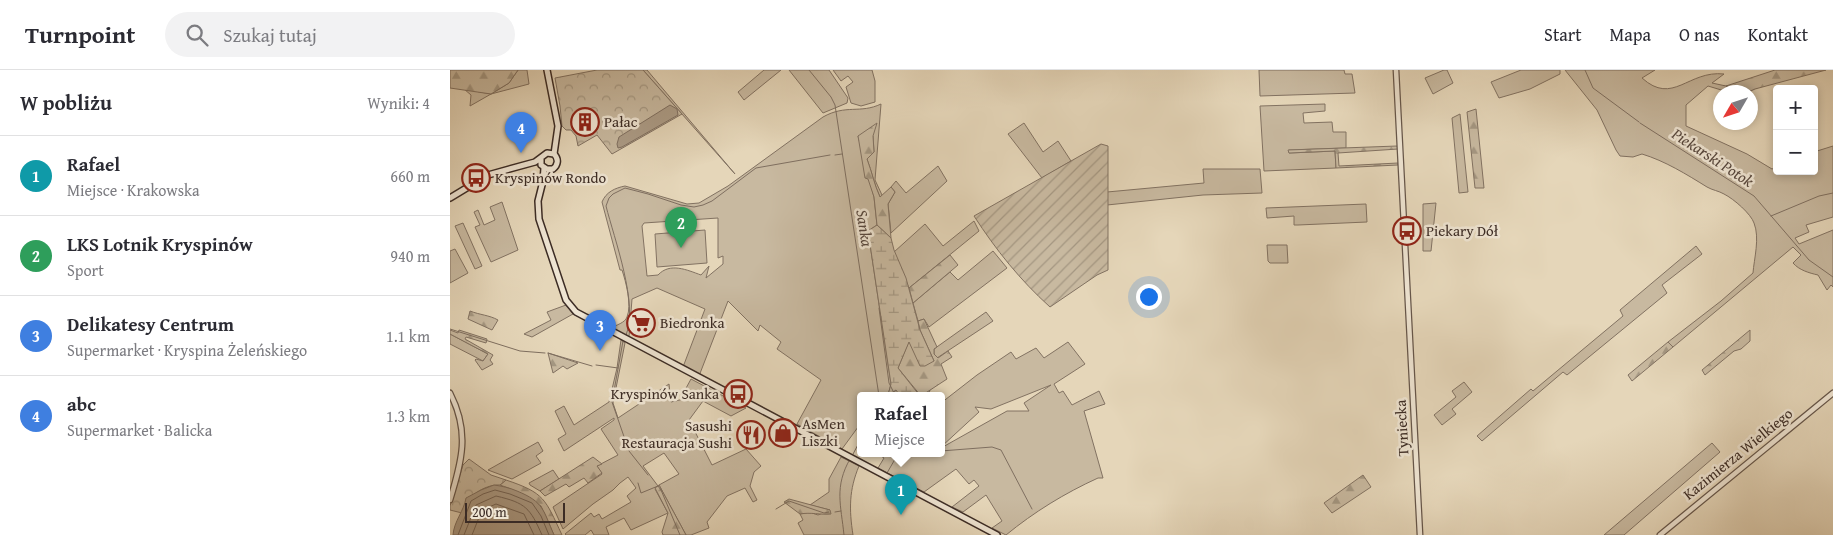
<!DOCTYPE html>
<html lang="pl">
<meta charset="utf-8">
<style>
:root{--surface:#fff;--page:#f2f2f3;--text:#2b2b33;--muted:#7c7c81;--line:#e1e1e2;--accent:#8f2418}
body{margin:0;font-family:"Gentium Book Plus",serif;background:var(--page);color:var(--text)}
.controls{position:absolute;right:15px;top:15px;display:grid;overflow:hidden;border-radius:5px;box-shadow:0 2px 8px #0003}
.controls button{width:45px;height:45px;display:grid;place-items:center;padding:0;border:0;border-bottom:1px solid var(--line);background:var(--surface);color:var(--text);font:25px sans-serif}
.compass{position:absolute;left:1263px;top:15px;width:45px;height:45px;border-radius:50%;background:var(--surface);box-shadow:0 2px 8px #0003;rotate:231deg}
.scale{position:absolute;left:15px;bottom:12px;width:100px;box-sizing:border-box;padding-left:5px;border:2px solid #3c2c25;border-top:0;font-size:14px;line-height:18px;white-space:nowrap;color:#3c2c25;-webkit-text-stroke:4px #eee4d2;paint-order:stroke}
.you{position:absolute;left:698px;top:226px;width:18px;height:18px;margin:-12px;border:4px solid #fff;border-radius:50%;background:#1a73e8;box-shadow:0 0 0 8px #1a73e833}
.badge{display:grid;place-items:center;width:32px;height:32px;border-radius:50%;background:var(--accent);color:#fff;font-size:16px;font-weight:700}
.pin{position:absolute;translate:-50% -41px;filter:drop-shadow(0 1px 2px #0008)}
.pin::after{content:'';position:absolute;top:26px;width:18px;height:15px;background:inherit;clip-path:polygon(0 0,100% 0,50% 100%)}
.popup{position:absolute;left:407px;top:322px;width:88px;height:65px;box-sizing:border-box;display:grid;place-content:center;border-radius:5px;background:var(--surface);filter:drop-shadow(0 1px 4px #0005);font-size:16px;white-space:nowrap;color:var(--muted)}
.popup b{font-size:19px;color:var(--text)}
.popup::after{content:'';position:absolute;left:50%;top:100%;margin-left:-10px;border:10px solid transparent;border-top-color:var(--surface)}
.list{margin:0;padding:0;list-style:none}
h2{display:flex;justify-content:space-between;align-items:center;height:65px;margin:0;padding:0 20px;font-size:21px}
h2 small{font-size:16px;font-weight:400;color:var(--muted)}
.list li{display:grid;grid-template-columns:32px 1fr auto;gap:15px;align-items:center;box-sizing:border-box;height:80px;padding:0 20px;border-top:1px solid var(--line)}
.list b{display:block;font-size:19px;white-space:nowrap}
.list p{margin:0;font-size:16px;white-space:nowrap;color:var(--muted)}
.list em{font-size:16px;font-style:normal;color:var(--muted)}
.icon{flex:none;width:28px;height:28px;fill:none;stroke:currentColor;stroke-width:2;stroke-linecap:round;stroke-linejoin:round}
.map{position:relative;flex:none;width:1383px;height:465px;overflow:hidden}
header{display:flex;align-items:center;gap:30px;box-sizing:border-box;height:70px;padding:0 25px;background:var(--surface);border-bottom:1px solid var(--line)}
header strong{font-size:24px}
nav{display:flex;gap:28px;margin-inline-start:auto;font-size:18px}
.search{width:350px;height:45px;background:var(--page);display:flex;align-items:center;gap:12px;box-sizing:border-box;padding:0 18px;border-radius:28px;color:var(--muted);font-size:19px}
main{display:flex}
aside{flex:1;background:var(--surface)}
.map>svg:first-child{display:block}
</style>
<header>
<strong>Turnpoint</strong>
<div class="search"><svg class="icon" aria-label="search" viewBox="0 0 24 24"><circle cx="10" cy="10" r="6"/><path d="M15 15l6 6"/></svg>Szukaj tutaj</div>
<nav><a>Start</a><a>Mapa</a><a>O nas</a><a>Kontakt</a></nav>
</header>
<main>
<aside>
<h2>W pobliżu<small>Wyniki: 4</small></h2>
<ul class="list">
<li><span class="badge" style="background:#0f9aa8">1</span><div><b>Rafael</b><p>Miejsce · Krakowska</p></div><em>660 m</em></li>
<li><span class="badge" style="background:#2e9e5b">2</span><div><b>LKS Lotnik Kryspinów</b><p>Sport</p></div><em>940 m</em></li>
<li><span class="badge" style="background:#3f7fe0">3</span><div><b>Delikatesy Centrum</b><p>Supermarket · Kryspina Żeleńskiego</p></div><em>1.1 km</em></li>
<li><span class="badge" style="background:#3f7fe0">4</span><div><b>abc</b><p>Supermarket · Balicka</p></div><em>1.3 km</em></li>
</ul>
</aside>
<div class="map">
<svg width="1383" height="465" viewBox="0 0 1383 465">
<defs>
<pattern id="forest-firs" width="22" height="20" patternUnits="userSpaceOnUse" patternTransform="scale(1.25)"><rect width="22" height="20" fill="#c8b9a0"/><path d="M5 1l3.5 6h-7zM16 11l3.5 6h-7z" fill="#a49782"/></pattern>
<pattern id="wetland-marsh" width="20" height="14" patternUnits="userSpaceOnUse" patternTransform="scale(1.25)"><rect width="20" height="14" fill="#c8b9a0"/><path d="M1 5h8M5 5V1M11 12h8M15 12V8" fill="none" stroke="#a49782"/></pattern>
<pattern id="park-crowns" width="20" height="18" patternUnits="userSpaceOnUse" patternTransform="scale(1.25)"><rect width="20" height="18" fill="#c8b9a0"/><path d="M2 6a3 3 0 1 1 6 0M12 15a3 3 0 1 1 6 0" fill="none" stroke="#a49782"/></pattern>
<pattern id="garden-furrows" width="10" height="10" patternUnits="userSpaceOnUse" patternTransform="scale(1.25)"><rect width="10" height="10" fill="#c8b9a0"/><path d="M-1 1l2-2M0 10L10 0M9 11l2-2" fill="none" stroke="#a49782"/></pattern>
</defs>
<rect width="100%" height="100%" fill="#e5d6b9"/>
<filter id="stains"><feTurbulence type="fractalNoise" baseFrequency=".004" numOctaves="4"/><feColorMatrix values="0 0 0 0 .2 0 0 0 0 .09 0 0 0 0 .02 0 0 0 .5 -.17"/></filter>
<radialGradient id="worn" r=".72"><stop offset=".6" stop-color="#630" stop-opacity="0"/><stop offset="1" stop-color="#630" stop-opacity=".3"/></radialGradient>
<!-- grass -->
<g fill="#c8b9a0" stroke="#827262" fill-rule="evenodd">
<path d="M68 0H77L79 14 41 24 20 36 21 25 14 19 41 24 59 13Z"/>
<path d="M193 0H197L285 104Z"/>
<path d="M314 0H331L294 30 288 22Z"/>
<path d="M339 0H379L398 28 397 33 373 43Z"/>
<path d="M383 0H422L425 11V32L411 36 401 33 396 17 403 12 398 6 391 11Z"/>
<path d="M809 0H894L895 4H902L905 23 810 26Z"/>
<path d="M994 0H997L1003 13 983 24 975 8Z"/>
<path d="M1071 0H1110V4L1080 19 1049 28 1041 12Z"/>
<path d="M1115 0H1205L1192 8C1223 36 1238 0 1274 4L1262 13 1276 16 1291 22H1278L1258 16 1236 35V56L1297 84 1322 99 1327 97V101H1364V82L1383 76V147L1356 155 1359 162 1345 168 1349 174 1383 160V217L1381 215 1377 220 1368 205C1359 203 1349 200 1343 193L1351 185 1343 177 1223 277 1218 272 1271 231 1303 203C1304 189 1310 168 1304 153 1301 144 1284 129 1274 124 1269 121 1262 120 1257 117 1236 104 1215 91 1192 84L1183 87 1170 86 1166 80 1147 40Z"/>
<path d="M431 34 425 110 432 125 430 127C424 115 422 102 417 89L424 82 423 66H408L424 127 427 155 418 161 441 314 438 325 447 320 450 326H411V353L392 379 347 354 371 310 327 279 331 272 310 255 308 261 278 231 249 306 233 297 255 239 207 218 182 229 179 267 161 258C166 255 175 253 177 247 182 235 176 212 172 200H170L152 132C156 122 165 118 175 116L237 134 249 133 278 116 373 47C396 34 410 44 431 34ZM268 148V188L273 186V194L256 208 259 196 251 205C237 200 220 192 208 205L197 206 192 156 194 153Z"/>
<path d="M875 34V41L853 43 854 53 882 52 883 62H896V78L839 80V83L885 81 886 98 814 101 810 36Z"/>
<path d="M1010 44 1018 122 1009 123 1002 48Z"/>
<path d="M574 53 593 82 608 71 621 91 592 108 558 64Z"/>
<path d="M488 96 497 111 441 163 438 134 445 122 441 117 446 111 456 123Z"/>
<path d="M753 99H810L812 123 753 125 657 135V122L754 113Z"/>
<path d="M52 132 68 180 41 192 25 157 30 155 24 142 28 140 34 155 45 150 40 137Z"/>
<path d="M986 133 981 181H973V134Z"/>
<path d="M916 134 917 152 848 155H844V146L817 148 816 138Z"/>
<path d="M524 151 529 161 459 218 444 182 475 154 493 176Z"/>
<path d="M13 153 32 196 25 199 5 156Z"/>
<path d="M255 160 257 193 207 197 205 164Z"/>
<path d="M817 175H837L838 193H820L818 191Z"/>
<path d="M1246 176 1252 184 1212 215 1217 223 1117 305 1113 302 1032 371 1027 366 1081 319 1083 321 1173 246 1170 240Z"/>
<path d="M5 179 18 203 0 213V181Z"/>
<path d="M543 181 557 198 479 257 474 249 468 251 463 233 500 202 508 210Z"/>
<path d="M116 235 123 244 82 267 74 264 101 250 97 242Z"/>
<path d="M536 242 543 251 487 288 484 284V279Z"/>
<path d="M0 264 38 284 33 291 0 274Z"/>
<path d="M171 270 175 273 163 333 168 348 219 314 221 332 234 329 235 320 241 309 296 338 281 346 253 331 239 350 262 395 296 379 311 396 304 402 300 416 307 430 303 432 295 418 277 426 257 452 259 458 241 465H236L209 415 229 404 214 383 193 396 208 416 205 419 218 443 181 460 174 448 156 457 159 465H144L141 460 135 465H116L115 464 141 443 144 447 149 444 152 449 181 432 177 426 186 418 178 407 170 413 163 420 143 434 113 459 103 437 152 404 147 396 168 385 151 359 164 350V348L114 381 108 369 116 364 105 341 114 336 124 355 159 332 167 298Z"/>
<path d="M618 272 635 294 604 314 609 323 613 321 622 335 649 321 655 334 634 341 653 408H648C615 423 584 442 556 465L542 458 552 451 536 425 513 442 502 437 529 416 524 410 519 414 506 399 474 422 428 398 434 388 428 384H491V378L557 341H579L574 333 601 315 541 339 525 337 529 342 491 377V333L527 305 561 282 566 289 586 278 594 288Z"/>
<path d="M1014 312 1022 322 1002 339 1006 344 992 355 984 345 1006 327 1002 321Z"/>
<path d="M88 372 93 381 86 386 91 393 62 409 38 400Z"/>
<path d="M1262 373 1270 382 1174 465H1154Z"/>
<path d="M391 387 409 396C399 420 399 439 403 465H354L348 453 353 450 350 444 359 442 368 445 380 440 360 435 379 422V409Z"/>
<path d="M103 400 109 409 90 421 80 415 79 413Z"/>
</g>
<!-- forest -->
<g fill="url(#forest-firs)" stroke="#827262">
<path d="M0 0H68L59 13 41 24 0 18Z"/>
<path d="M1325 0H1376L1305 19C1294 25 1286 21 1276 16Z"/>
<path d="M1026 39 1034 118H1025L1017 42Z"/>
<path d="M427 53 423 66 424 82 417 89C422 102 424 114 430 127L441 117 445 122 438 134 441 168 427 155 424 127 418 109 415 108 408 66Z"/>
<path d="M947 76 948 79 888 83 889 96 948 93V95L886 98 885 81 839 83 838 80Z"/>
<path d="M500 185 508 195 463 233 459 218Z"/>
<path d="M20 241C30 245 39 245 48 250L42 260 18 249Z"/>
<path d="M474 249 487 277 484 279V284L488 288 498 281 502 287 491 294 497 309 471 326 448 298 459 271 484 291 470 260 468 251Z"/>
<path d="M0 260 8 263 9 260 37 269 36 273 16 267 15 269 43 285 40 290 43 294 32 300 25 290 26 289 33 291 38 284 0 264Z"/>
<path d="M1300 260V271L1291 279 1284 281 1255 305 1252 300Z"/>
<path d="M1218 272 1223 277 1182 311 1178 305Z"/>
<path d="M98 283 128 293 117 299 113 296 103 303Z"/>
<path d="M143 387 152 394 147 396 152 403 138 413 134 408 119 417 116 414 95 426 90 421Z"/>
<path d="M913 405 921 417 882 443 874 433Z"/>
<path d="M56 410C95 423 95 429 112 465H104L91 436 61 419 50 415Z"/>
<path d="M209 415 236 465H213L212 462 218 443 205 418Z"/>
<path d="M339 429 380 440 381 444C370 445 361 442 350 444L334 432Z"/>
</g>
<!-- wetland -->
<path fill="url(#wetland-marsh)" stroke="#827262" d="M427 155 441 168 444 180 456 208 470 260 484 291 475 296H470L459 272 448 298 470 326H450L446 320 438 325 441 314 418 161Z"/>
<!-- park -->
<g fill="url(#park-crowns)" stroke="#827262">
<path d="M147 0H193L232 44 162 84 147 65 128 76 126 66 121 60H116L112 56 110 36 105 8Z"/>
<path d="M19 389 41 405 56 410 50 415C34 414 15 428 12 443L0 440V436L13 395Z"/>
</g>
<!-- garden -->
<path fill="url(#garden-furrows)" stroke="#827262" d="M651 74 658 76V200L647 205 600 237C570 210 546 180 524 146Z"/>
<!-- water -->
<g fill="#ac9c87" stroke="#7f6f60">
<path d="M220 35 227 39 228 45 172 77 168 78 167 74 169 67Z"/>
<path d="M44 415C52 416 60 418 67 421 94 432 93 440 104 465H3C4 451 14 441 16 428L31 420Z"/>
</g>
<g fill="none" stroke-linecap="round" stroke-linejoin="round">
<!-- shore -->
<g stroke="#746456" stroke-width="1">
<path d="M8 465 21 431 33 424 45 420 60 424 82 433 91 446 99 465"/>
<path d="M14 465 26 435 46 426C76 433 80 438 92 465"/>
<path d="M22 465 32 440 46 434 74 444 84 465"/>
</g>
<!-- stream -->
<g stroke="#7f6f60" stroke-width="1">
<path d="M359 0 381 27 385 35 429 326"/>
<path d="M1135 0 1143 18 1189 52"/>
<path d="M1190 53 1304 126 1359 190 1383 207"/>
<path d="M385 85 392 84"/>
<path d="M1321 146 1369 126 1383 123"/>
<path d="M429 238 439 313 443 321"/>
<path d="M0 259 70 281 95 283"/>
<path d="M176 265C189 235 164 168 156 136L159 128 163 124 175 118 198 124 231 135 244 137 253 135 262 131 306 98 380 85"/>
<path d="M173 271 162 332 179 381 198 405"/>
<path d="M98 283 142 296"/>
<path d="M146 295 168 298"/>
<path d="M473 326 480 321"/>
<path d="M491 381 542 377 551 380 582 439"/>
<path d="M402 386 411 369"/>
<path d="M437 403 448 384"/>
<path d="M188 413 191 423 208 416 211 420 230 465"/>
<path d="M326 439 339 431 374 443 379 442"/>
<path d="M385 442 391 441"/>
<path d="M394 465C391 435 384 417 400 389"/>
</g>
<defs>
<g id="tertiary">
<path d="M946 0 970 465"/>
<path d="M0 323C20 362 12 390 0 430"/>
<path d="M1210 465 1383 323"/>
</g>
<g id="secondary">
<path d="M97 0 108 56 104 84"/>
<path d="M94 98 93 111 88 131 89 149 116 230 126 242 547 465"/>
<path d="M0 128 38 105 85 92 97 83 104 84C109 89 108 95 103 99H97L91 95V88"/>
</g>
</defs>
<!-- tertiary casing -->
<use href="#tertiary" stroke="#66564a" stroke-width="7"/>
<!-- secondary casing -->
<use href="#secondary" stroke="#3c2c25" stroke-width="8"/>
<!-- tertiary -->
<use href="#tertiary" stroke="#eee4d2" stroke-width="4.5"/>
<!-- secondary -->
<use href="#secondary" stroke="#eee4d2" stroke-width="5"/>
</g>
<!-- icons -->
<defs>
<symbol id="building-ring" viewBox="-11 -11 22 22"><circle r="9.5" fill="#eee4d2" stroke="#8f2418" stroke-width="1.5"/><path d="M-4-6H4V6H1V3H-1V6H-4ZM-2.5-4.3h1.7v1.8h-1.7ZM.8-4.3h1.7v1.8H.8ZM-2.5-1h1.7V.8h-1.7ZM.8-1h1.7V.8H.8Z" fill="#8f2418"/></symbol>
<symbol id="bus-ring" viewBox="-11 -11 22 22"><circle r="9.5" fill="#eee4d2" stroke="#8f2418" stroke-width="1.5"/><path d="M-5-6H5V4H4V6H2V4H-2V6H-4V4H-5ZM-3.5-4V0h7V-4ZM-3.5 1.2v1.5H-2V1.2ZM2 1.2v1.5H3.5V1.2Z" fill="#8f2418"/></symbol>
<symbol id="supermarket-ring" viewBox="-11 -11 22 22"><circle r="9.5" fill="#eee4d2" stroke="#8f2418" stroke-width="1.5"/><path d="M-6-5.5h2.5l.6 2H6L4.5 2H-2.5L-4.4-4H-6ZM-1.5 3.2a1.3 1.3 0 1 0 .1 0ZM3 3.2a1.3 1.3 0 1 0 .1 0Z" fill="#8f2418"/></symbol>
<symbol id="shop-ring" viewBox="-11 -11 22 22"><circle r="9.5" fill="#eee4d2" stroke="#8f2418" stroke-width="1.5"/><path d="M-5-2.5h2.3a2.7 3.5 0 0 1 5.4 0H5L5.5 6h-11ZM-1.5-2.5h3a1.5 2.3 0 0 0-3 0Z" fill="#8f2418"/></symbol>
<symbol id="restaurant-ring" viewBox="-11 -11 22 22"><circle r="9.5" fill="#eee4d2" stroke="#8f2418" stroke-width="1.5"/><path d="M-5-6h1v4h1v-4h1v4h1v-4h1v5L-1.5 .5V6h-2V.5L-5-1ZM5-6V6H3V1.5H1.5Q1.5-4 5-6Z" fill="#8f2418"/></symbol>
</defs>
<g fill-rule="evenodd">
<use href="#building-ring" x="119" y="36" width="32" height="32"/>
<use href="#bus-ring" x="10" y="92" width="32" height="32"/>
<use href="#bus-ring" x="941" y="145" width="32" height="32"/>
<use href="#supermarket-ring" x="175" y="237" width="32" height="32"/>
<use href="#bus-ring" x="272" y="308" width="32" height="32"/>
<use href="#shop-ring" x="317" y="347" width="32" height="32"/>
<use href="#restaurant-ring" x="285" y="349" width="32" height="32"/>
</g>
<g text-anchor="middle" stroke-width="5" stroke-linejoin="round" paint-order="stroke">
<!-- poi labels -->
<g font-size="15" fill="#3c2c25" stroke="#eee4d2" text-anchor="start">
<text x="154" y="57">Pałac</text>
<text x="45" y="113">Kryspinów Rondo</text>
<text x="976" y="166">Piekary Dół</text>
<text x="210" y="258">Biedronka</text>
<text x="269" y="329" text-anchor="end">Kryspinów Sanka</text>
<text x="352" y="359">AsMen<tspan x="352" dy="17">Liszki</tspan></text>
<text x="282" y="361" text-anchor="end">Sasushi<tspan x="282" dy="17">Restauracja Sushi</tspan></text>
</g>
<!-- street labels -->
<g font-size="15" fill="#3c2c25" stroke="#eee4d2">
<text transform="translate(952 358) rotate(-93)" y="5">Tyniecka</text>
<text transform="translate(1288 384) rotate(-39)" y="5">Kazimierza Wielkiego</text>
</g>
<!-- water labels -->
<g font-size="16" font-style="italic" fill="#58483e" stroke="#eee4d2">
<text transform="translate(1263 87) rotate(33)" y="6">Piekarski Potok</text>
<text transform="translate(415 158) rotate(81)" y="6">Sanka</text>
</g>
</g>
<rect width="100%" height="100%" filter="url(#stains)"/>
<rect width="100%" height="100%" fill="url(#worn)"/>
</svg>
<div class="controls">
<button>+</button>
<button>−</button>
</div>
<svg class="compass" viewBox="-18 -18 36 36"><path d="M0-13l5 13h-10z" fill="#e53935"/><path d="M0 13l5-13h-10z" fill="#7c7c81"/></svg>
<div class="scale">200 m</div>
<div class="you"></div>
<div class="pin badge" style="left:451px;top:445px;background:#0f9aa8">1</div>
<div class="popup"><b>Rafael</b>Miejsce</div>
<div class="pin badge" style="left:231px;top:178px;background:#2e9e5b">2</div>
<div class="pin badge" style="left:150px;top:281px;background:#3f7fe0">3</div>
<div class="pin badge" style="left:71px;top:83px;background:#3f7fe0">4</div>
</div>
</main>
